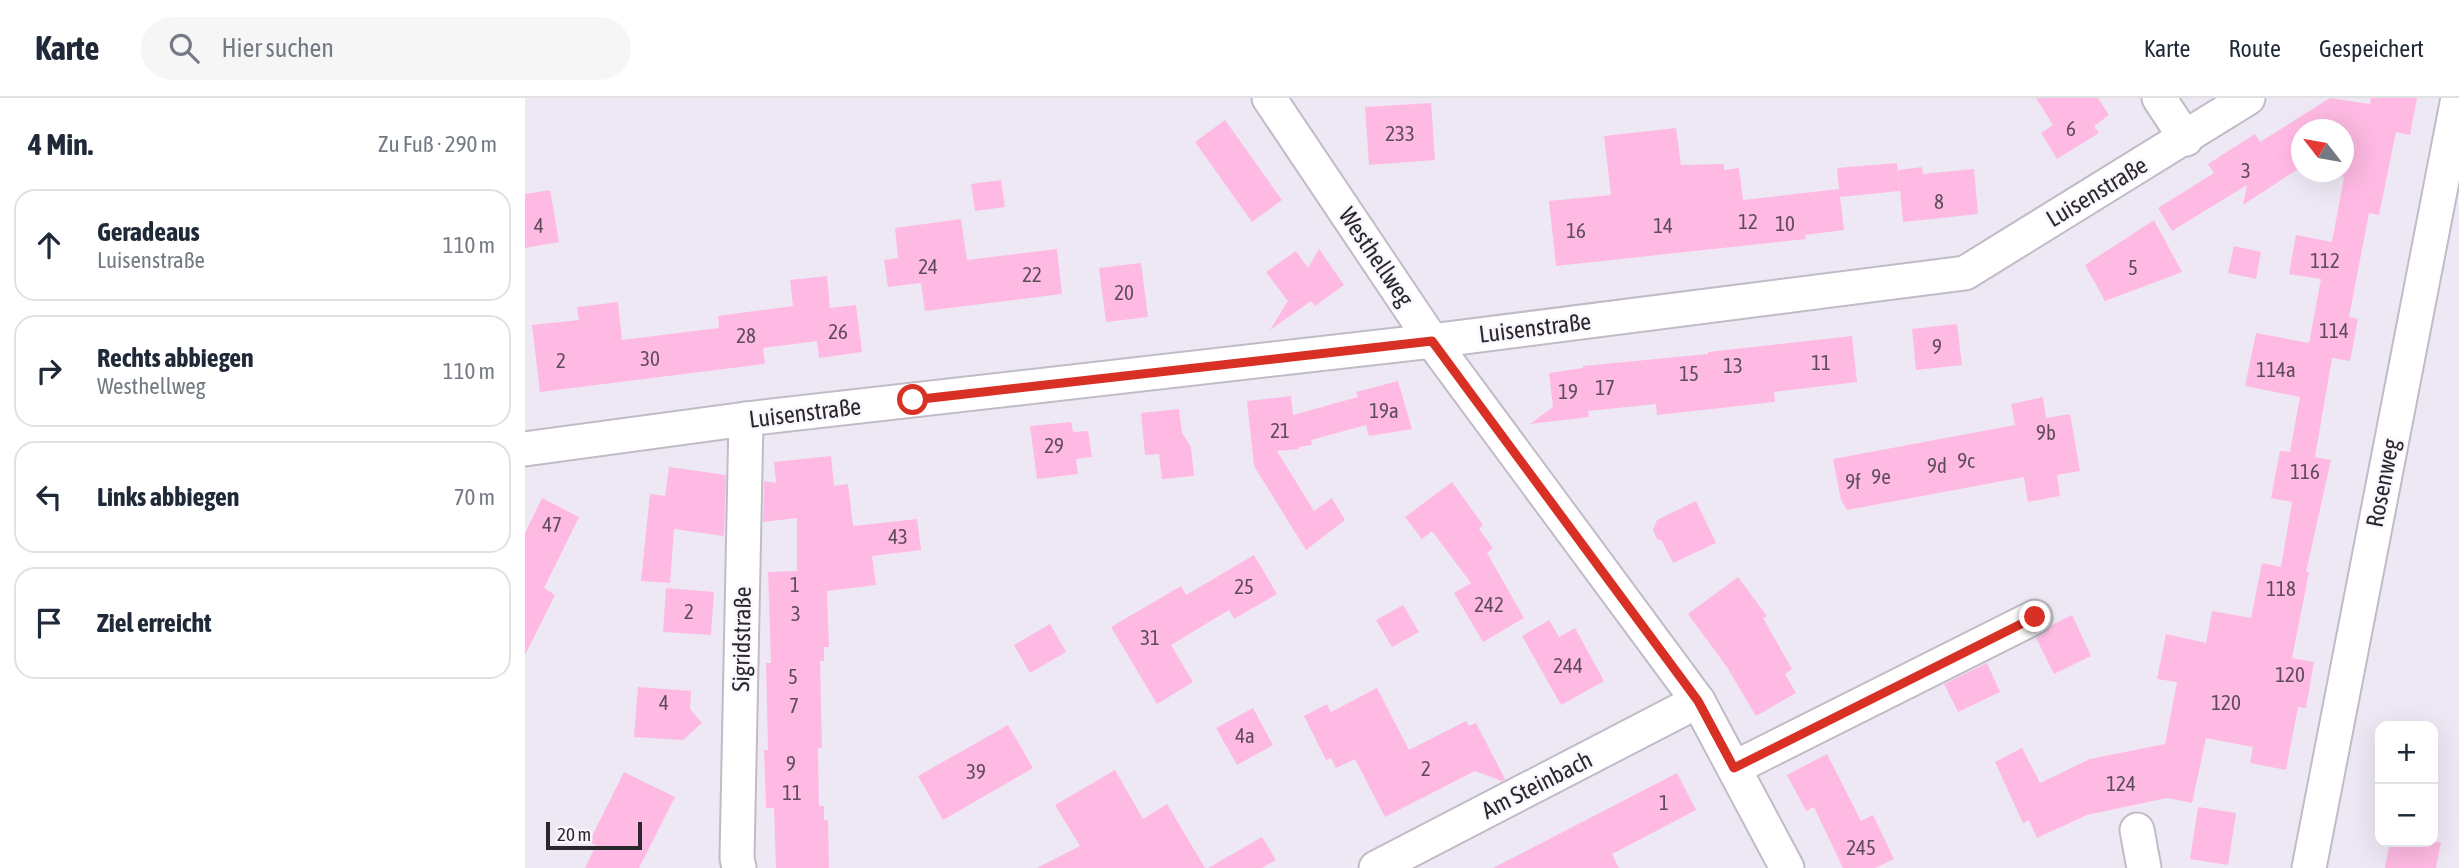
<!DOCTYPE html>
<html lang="de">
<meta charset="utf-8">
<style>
:root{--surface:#fff;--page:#f6f6f7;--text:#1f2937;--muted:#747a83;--line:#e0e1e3}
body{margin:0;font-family:"Asap Condensed",sans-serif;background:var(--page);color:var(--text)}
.controls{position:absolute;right:21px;bottom:21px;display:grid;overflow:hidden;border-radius:14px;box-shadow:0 7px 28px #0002}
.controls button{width:63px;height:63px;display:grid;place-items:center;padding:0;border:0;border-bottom:2px solid var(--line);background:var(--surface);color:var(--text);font:35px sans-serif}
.compass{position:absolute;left:1766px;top:21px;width:63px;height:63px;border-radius:50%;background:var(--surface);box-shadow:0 7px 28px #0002;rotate:301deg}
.scale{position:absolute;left:21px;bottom:18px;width:96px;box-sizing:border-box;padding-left:7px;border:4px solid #2a282d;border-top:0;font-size:19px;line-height:24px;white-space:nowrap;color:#2a282d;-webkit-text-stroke:5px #faf6fe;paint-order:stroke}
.stop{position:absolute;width:21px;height:21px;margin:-16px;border:5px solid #d93025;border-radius:50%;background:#fff}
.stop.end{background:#d93025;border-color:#fff;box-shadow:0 2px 7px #0008}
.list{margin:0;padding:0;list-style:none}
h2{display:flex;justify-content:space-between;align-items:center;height:91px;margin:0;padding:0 28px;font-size:30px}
h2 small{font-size:23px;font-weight:400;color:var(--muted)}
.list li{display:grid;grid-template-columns:46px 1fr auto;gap:21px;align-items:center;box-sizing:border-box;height:112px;margin:0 14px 14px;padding:0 14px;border:2px solid var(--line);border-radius:21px}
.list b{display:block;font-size:26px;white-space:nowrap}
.list p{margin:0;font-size:23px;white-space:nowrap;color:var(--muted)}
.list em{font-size:23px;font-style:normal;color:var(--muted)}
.icon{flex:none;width:38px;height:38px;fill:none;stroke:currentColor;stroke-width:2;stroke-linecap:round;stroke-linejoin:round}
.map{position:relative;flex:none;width:1934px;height:770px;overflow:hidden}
header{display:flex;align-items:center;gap:42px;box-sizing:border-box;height:98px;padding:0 35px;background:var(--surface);border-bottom:2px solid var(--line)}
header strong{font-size:33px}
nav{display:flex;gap:38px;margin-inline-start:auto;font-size:24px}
.search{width:490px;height:63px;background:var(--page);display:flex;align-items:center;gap:18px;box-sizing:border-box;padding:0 24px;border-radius:38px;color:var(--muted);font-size:26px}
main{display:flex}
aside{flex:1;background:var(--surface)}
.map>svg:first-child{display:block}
</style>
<header>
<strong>Karte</strong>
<div class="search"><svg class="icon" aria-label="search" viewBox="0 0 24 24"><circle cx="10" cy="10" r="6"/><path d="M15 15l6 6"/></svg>Hier suchen</div>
<nav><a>Karte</a><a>Route</a><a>Gespeichert</a></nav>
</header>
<main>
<aside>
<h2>4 Min.<small>Zu Fuß · 290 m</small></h2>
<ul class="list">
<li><svg class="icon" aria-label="ahead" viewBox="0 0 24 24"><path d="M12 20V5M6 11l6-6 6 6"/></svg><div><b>Geradeaus</b><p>Luisenstraße</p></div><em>110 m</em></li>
<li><svg class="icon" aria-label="right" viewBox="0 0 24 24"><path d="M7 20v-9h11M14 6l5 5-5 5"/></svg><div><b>Rechts abbiegen</b><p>Westhellweg</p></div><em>110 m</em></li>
<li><svg class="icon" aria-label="left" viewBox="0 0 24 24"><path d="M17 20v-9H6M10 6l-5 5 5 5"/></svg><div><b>Links abbiegen</b></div><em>70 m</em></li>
<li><svg class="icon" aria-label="arrive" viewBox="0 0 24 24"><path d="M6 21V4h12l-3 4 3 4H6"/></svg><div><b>Ziel erreicht</b></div></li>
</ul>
</aside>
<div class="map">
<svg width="1934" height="770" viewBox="0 0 1934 770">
<rect width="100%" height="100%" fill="#eee8f4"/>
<!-- building -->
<g fill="#ffbae3">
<path d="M1511 0H1573L1584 17 1569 28 1574 35 1532 61 1516 35 1528 27Z"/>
<path d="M1805 0 1845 6 1846 0H1892L1885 37 1871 34 1854 117 1844 115 1824 219 1833 221 1825 263 1807 260 1790 359 1806 362 1805 366 1781 474H1784L1767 560 1789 564 1781 610 1773 609 1761 672 1725 665 1728 649 1681 640 1667 705 1642 700 1562 717 1512 740 1504 722 1498 725 1470 664 1497 650 1515 685 1565 661 1640 646 1652 584 1632 581 1641 536 1681 545 1687 513 1726 520 1737 465 1756 469 1767 404 1746 400 1755 353 1765 354 1775 299 1720 288 1731 235 1784 245 1796 181 1764 176 1771 137 1807 144 1819 79 1792 74H1818V32H1776V69L1718 107 1722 87 1647 133 1633 110 1689 75 1683 66 1730 36 1735 44Z"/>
<path d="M906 5 910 62 844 67 840 9Z"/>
<path d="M700 22 757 102 727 124 670 44Z"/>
<path d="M1151 30 1156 67 1199 66V72L1214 70 1218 102 1314 91 1312 70 1372 65 1375 93 1315 99 1319 132 1280 137 1281 141 1031 168 1024 103 1086 97 1079 38Z"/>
<path d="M1397 69 1398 76 1449 71 1453 116 1378 124 1373 72Z"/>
<path d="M476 82 480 109 450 113 446 86Z"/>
<path d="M25 92 34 144 0 150V96Z"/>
<path d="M436 121 442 162 532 151 537 196 400 213 396 185 363 189 359 162 373 160 370 130Z"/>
<path d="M1629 122 1657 174 1580 203 1560 167Z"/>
<path d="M1709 148 1736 154 1731 181 1703 175Z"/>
<path d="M794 151 819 187 790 208 786 203 745 232 764 201 762 202 741 174 771 153 783 170Z"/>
<path d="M616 165 623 219 581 224 574 170Z"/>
<path d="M302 178 305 210 331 207 337 254 294 260 292 243 238 250 240 266 15 294 7 227 54 222 52 209 93 204 97 242 194 230 193 218 268 208 265 182Z"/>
<path d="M1432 226 1437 267 1391 272 1387 231Z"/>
<path d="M1327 238 1332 284 1249 294 1250 304 1132 317 1131 306 1063 313 1064 319 1005 326 1028 309 1024 275 1058 270V268L1183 256V254Z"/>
<path d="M873 283 887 331 844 338 841 327 786 342 787 347 774 349V351L752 353 789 413 807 400 820 422 781 452 729 368 722 303 766 298 768 317 833 299 831 294Z"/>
<path d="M1518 299 1521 320 1545 316 1555 373 1532 377 1535 398 1503 404 1499 379 1322 412 1316 402 1308 361 1490 327 1486 306Z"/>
<path d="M654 311 657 335 666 349 669 378 637 381 634 356 620 357 616 315Z"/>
<path d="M546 324 548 334 563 333 567 359 551 361 553 376 512 381 505 328Z"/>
<path d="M306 358 309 388 323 386 328 428 392 421 396 452 347 458 351 487 302 493 304 549H299V563H295L297 650H293L294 708H299V722H303L304 770H251L249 710H241L239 652H243L241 565H246L243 474 272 473V420L238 424 239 383 251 385 249 364Z"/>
<path d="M144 369 201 377 199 438 149 431 145 485 116 483 125 396 140 398Z"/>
<path d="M927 384 958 427 954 431 968 450 962 455 999 520 958 544 929 495 946 485 907 433 897 441 880 419Z"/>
<path d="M17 400 54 419 19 490 30 497 0 557V435Z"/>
<path d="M1171 403 1191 445 1148 465 1137 443 1132 441 1128 432 1132 422Z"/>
<path d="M729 457 752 496 709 521 704 512 646 547 668 584 632 606 586 529 656 488 661 497Z"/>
<path d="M1213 479 1242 518 1238 520 1267 571 1260 576 1271 595 1231 618 1202 569 1163 516Z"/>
<path d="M141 490 189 494 186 537 138 534Z"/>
<path d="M878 507 894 534 867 549 851 522Z"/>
<path d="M1547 517 1566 558 1529 576 1511 540 1519 536 1527 527Z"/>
<path d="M1024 522 1034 539 1050 530 1079 583 1036 607 997 538Z"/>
<path d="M525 526 541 554 505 575 489 547Z"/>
<path d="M1462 565 1475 594 1433 614 1419 586Z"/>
<path d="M113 589 166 593 165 611 177 625 158 642 109 639Z"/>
<path d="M852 590 884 652 941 623 944 628 951 625 980 681 977 683 950 673 860 719 830 661 811 670 806 660 801 662 779 618 802 606 806 614Z"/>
<path d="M728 610 748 647 712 667 691 630Z"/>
<path d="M483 627 508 670 418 722 393 678Z"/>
<path d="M1302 656 1336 723 1348 717 1369 761 1350 770H1318L1289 709 1281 713 1262 677Z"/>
<path d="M590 672 618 721 642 706 680 770H512L555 748 530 707Z"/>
<path d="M99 674 150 699 114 770H60L71 747 64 744Z"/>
<path d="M1152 675 1171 712 1087 756 1094 770H968Z"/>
<path d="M1673 709 1711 715 1703 767 1665 761Z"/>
<path d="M737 739 751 762 737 770H683Z"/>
<path d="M1865 744H1916L1911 770H1860Z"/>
</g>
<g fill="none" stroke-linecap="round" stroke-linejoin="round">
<defs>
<g id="minor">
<path d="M744 0 907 243 1173 603 1262 770"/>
<path d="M1634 0 1661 41"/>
<path d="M0 351 221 321 907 243 1440 175 1723 0"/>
<path d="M1209 670 1510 519"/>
<path d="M1612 732 1619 770"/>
<path d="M214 770 212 760 221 321"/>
<path d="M851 770 1173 603"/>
<path d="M1784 770 1933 0"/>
</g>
</defs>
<!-- minor casing -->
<use href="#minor" stroke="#c1bbc7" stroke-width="37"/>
<!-- minor -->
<use href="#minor" stroke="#fff" stroke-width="33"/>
</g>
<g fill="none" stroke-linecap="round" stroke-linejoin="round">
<!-- route -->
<path stroke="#d93025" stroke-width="9" d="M388 302 907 243 1173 603 1209 670 1510 519"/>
</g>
<g text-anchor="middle" stroke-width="5" stroke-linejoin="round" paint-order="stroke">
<!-- number labels -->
<g font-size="21" fill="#5f4c5a">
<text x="1546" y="38">6</text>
<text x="875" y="43">233</text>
<text x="1721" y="80">3</text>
<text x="1414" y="111">8</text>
<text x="1223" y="131">12</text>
<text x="1260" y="133">10</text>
<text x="14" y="135">4</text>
<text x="1138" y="135">14</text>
<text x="1051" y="140">16</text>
<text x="1800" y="170">112</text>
<text x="403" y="176">24</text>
<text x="1608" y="177">5</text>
<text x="507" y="184">22</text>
<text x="599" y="202">20</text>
<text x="1809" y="240">114</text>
<text x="313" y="241">26</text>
<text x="221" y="245">28</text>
<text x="1412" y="256">9</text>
<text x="125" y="268">30</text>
<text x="36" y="270">2</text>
<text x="1296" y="272">11</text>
<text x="1208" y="275">13</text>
<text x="1751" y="279">114a</text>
<text x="1164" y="283">15</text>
<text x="1080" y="297">17</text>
<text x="1043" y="301">19</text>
<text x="859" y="320">19a</text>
<text x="755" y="340">21</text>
<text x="1521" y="342">9b</text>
<text x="529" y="355">29</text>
<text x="1441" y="370">9c</text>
<text x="1412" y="375">9d</text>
<text x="1780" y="381">116</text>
<text x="1356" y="386">9e</text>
<text x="1328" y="391">9f</text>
<text x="27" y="434">47</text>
<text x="373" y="446">43</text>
<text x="270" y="494">1</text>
<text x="719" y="496">25</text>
<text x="1756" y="498">118</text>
<text x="964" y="514">242</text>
<text x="164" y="521">2</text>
<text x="271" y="523">3</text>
<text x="625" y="547">31</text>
<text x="1043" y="575">244</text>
<text x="1765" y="584">120</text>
<text x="268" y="586">5</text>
<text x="139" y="612">4</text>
<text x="1701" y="612">120</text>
<text x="269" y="615">7</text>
<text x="720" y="645">4a</text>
<text x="266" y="673">9</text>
<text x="901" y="678">2</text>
<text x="451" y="681">39</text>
<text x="1596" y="693">124</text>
<text x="267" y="702">11</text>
<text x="1139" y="712">1</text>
<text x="1336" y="757">245</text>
</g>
<!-- street labels -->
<g font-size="24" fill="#2a282d" stroke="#faf6fe">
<text transform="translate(1572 94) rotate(-31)" y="8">Luisenstraße</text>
<text transform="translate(851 159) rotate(56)" y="8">Westhellweg</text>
<text transform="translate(1010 230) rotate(-7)" y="8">Luisenstraße</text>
<text transform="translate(280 315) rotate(-7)" y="8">Luisenstraße</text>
<text transform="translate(1858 385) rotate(-79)" y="8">Rosenweg</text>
<text transform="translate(217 541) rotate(-89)" y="8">Sigridstraße</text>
<text transform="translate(1012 687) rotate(-27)" y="8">Am Steinbach</text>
</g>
</g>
</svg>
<div class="controls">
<button>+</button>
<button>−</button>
</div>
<svg class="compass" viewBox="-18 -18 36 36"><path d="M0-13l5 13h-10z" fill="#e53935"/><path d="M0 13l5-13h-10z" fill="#747a83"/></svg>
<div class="scale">20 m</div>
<div class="stop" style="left:388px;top:302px"></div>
<div class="stop end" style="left:1510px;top:519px"></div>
</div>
</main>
